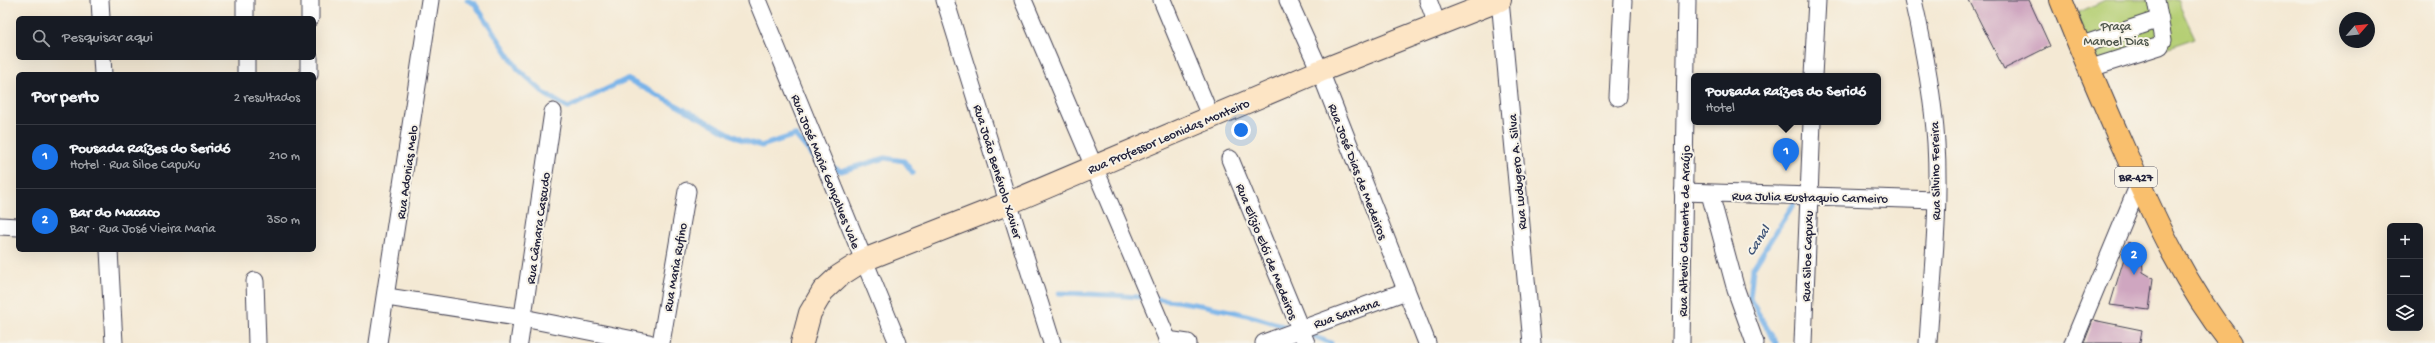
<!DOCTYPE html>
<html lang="pt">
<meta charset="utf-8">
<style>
:root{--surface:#171b24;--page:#20242c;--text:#f1f3f6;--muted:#9ea1a6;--line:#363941;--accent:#1a73e8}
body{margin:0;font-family:"Gochi Hand",sans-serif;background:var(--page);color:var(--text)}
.controls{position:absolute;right:12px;bottom:12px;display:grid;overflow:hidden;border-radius:6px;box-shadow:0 4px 16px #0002}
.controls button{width:36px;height:36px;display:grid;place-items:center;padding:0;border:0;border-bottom:1px solid var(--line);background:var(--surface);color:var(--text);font:20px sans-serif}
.compass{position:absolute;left:2339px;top:12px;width:36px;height:36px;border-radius:50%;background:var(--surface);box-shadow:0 4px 16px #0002;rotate:62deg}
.you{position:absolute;left:1241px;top:130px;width:14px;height:14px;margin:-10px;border:3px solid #fff;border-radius:50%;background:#1a73e8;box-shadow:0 0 0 6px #1a73e833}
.badge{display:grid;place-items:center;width:26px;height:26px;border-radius:50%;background:var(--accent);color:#fff;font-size:13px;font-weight:700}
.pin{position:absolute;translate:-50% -33px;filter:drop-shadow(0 1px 2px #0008)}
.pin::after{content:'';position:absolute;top:21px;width:14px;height:12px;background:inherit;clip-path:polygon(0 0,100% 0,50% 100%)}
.popup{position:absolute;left:1691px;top:73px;width:190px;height:52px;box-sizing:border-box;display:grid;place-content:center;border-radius:6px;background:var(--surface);filter:drop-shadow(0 1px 3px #0005);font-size:13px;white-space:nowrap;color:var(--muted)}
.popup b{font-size:15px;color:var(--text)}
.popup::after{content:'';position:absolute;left:50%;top:100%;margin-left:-8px;border:8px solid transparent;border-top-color:var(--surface)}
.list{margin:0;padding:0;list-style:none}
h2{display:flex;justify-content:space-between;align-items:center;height:52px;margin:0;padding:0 16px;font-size:17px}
h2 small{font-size:13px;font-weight:400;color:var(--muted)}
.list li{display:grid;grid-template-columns:26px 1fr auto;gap:12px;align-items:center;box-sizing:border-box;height:64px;padding:0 16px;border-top:1px solid var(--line)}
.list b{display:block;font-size:15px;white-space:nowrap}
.list p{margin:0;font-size:13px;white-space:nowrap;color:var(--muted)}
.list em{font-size:13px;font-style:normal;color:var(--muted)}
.icon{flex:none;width:22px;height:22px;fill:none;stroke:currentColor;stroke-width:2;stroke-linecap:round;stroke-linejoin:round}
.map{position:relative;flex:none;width:2435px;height:343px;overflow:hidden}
.search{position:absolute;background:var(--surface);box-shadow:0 4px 16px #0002;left:16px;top:16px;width:300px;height:44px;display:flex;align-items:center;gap:10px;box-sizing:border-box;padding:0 14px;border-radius:6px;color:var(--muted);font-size:15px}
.panel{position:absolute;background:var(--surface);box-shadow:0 4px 16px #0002;left:16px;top:72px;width:300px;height:180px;border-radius:6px}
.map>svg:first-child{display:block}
</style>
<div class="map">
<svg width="2435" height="343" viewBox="0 0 2435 343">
<rect width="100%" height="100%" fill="#f7f3e8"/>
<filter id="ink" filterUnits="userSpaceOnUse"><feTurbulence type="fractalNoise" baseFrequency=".025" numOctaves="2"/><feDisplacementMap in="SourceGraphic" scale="8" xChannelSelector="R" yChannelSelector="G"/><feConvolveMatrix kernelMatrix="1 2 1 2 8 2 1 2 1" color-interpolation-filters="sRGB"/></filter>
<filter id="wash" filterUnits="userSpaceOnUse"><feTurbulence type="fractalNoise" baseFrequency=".012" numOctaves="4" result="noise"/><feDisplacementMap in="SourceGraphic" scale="16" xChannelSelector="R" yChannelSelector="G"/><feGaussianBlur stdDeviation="0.9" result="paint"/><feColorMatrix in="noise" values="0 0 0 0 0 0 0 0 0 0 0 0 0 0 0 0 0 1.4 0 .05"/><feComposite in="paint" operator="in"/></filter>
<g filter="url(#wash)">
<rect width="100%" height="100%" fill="#f4e9d4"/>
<!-- green -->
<path fill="#b5cf75" stroke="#6c7858" d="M2105 0H2177L2195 38 2099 71 2073 15Z"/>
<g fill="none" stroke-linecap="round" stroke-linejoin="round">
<!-- stream -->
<g stroke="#78b3e9" stroke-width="5">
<path d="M467 0 475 4 518 69 545 94 568 108 627 79 740 139 761 146 795 135 815 158"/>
<path d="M830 166 841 171 885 158 904 161 913 173"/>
<path d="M1059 293C1139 295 1215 301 1292 329"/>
<path d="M1307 334 1331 343"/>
<path d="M1776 343 1750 299 1753 268 1796 200"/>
</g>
</g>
<g id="blocks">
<!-- building -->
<g fill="#cfa6c0">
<path d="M1969 0H2029L2050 46 2004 69Z"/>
<path d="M2129 242 2142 256 2143 272 2153 278 2149 310 2110 305Z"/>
<path d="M2093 320 2142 330 2140 343H2084Z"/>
</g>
</g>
</g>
<g filter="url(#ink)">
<use href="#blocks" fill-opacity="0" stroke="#424052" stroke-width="1"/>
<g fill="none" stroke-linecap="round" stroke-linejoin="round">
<defs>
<g id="street">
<path d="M100 0 101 18"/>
<path d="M245 0V18"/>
<path d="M757 0 898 343"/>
<path d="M945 0 1052 343"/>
<path d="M1023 0 1169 343"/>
<path d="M1162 0 1211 118"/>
<path d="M1288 0 1320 71 1427 343"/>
<path d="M1428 0 1437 24"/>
<path d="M1500 0 1532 343"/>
<path d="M1913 0C1924 48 1933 95 1936 143 1940 209 1932 277 1928 343"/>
<path d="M310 18V0"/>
<path d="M2079 46 2160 19"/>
<path d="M102 58 103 74"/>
<path d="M246 58V74"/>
<path d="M2088 69 2160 46 2163 40 2156 0"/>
<path d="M309 74V58"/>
<path d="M1813 76 1817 0"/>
<path d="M1618 97 1623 0"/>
<path d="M1230 159 1306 343"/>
<path d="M1683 192 1936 200"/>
<path d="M1710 194 1736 290 1755 343"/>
<path d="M0 226 18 227"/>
<path d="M109 250 114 343"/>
<path d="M255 281 257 343"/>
<path d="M387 297 523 318 649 343"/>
<path d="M1167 340 1188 343"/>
<path d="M378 343 430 0"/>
<path d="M519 343 553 112"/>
<path d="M661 343 687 191"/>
<path d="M1264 343 1406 291"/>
<path d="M1681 343 1687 0"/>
<path d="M1803 343 1812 122"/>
<path d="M2073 343 2139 184"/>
</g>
<path id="secondary" d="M802 343 810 313 823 291 839 276 864 260 1009 203 1320 71 1500 0"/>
<path id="primary" d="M2061 0C2082 53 2104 104 2127 156 2156 222 2186 287 2231 343"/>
</defs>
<!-- street casing -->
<use href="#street" stroke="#424052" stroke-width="19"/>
<!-- secondary casing -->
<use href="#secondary" stroke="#424052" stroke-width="24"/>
<!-- primary casing -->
<use href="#primary" stroke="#424052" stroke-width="24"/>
<!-- street -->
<use href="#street" stroke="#fff" stroke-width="17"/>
<!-- secondary -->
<use href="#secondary" stroke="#fde5c5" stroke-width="22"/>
<!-- primary -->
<use href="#primary" stroke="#f9bf6d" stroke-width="22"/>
</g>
</g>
<g text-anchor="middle" stroke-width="4" stroke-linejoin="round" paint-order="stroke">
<!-- shield labels -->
<rect fill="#f7f3e8" stroke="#62616f" stroke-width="1" x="2115" y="167" width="42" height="20" rx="3"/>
<g font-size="12" font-weight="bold" fill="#22223b">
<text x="2136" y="181">BR-427</text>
</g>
<!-- park labels -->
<g font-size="13" fill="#4e564c" stroke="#f7f3e8">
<text x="2116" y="30">Praça<tspan x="2116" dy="15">Manoel Dias</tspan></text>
</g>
<!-- street labels -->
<g font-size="13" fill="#22223b" stroke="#f7f3e8">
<text transform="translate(1168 135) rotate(-23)" y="5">Rua Professor Leonidas Monteiro</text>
<text transform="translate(827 171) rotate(68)" y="5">Rua José Maria Gonçalves Vale</text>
<text transform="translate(999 171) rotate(73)" y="5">Rua João Benévolo Xavier</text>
<text transform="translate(1359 171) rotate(69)" y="5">Rua José Dias de Medeiros</text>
<text transform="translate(1934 171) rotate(-91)" y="5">Rua Silvino Fereira</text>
<text transform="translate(406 172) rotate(-82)" y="5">Rua Adonias Melo</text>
<text transform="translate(1516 172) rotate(-95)" y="5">Rua Ludugero A. Silva</text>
<text transform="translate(1810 196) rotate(1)" y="5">Rua Julia Eustaquio Carneiro</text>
<text transform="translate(537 228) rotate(-82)" y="5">Rua Câmara Cascudo</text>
<text transform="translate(1683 231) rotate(-89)" y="5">Rua Altevio Clemente de Araújo</text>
<text transform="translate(1268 251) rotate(68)" y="5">Rua Elízio Elói de Medeiros</text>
<text transform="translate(1806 256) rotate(-88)" y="5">Rua Siloe Capuxu</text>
<text transform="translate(674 267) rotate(-80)" y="5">Rua Maria Rufino</text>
<text transform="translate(1346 312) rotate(-19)" y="5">Rua Santana</text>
</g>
<!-- water labels -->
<g font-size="14" font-style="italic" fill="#405578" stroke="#f7f3e8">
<text transform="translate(1757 240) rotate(-58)" y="5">Canal</text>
</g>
</g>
</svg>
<div class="controls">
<button>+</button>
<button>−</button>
<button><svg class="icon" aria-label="layers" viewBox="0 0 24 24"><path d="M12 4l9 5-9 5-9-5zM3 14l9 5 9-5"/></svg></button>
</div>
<svg class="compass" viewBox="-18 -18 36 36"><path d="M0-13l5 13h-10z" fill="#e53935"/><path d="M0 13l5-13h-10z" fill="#9ea1a6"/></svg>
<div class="you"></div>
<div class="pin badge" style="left:1786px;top:171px">1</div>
<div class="popup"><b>Pousada Raízes do Seridó</b>Hotel</div>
<div class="pin badge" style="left:2134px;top:275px">2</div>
<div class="search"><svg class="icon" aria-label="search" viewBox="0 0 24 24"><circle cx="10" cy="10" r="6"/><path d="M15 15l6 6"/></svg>Pesquisar aqui</div>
<section class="panel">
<h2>Por perto<small>2 resultados</small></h2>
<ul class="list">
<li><span class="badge">1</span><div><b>Pousada Raízes do Seridó</b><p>Hotel · Rua Siloe Capuxu</p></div><em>210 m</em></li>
<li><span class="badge">2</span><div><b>Bar do Macaco</b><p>Bar · Rua José Vieira Maria</p></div><em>350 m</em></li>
</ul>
</section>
</div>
